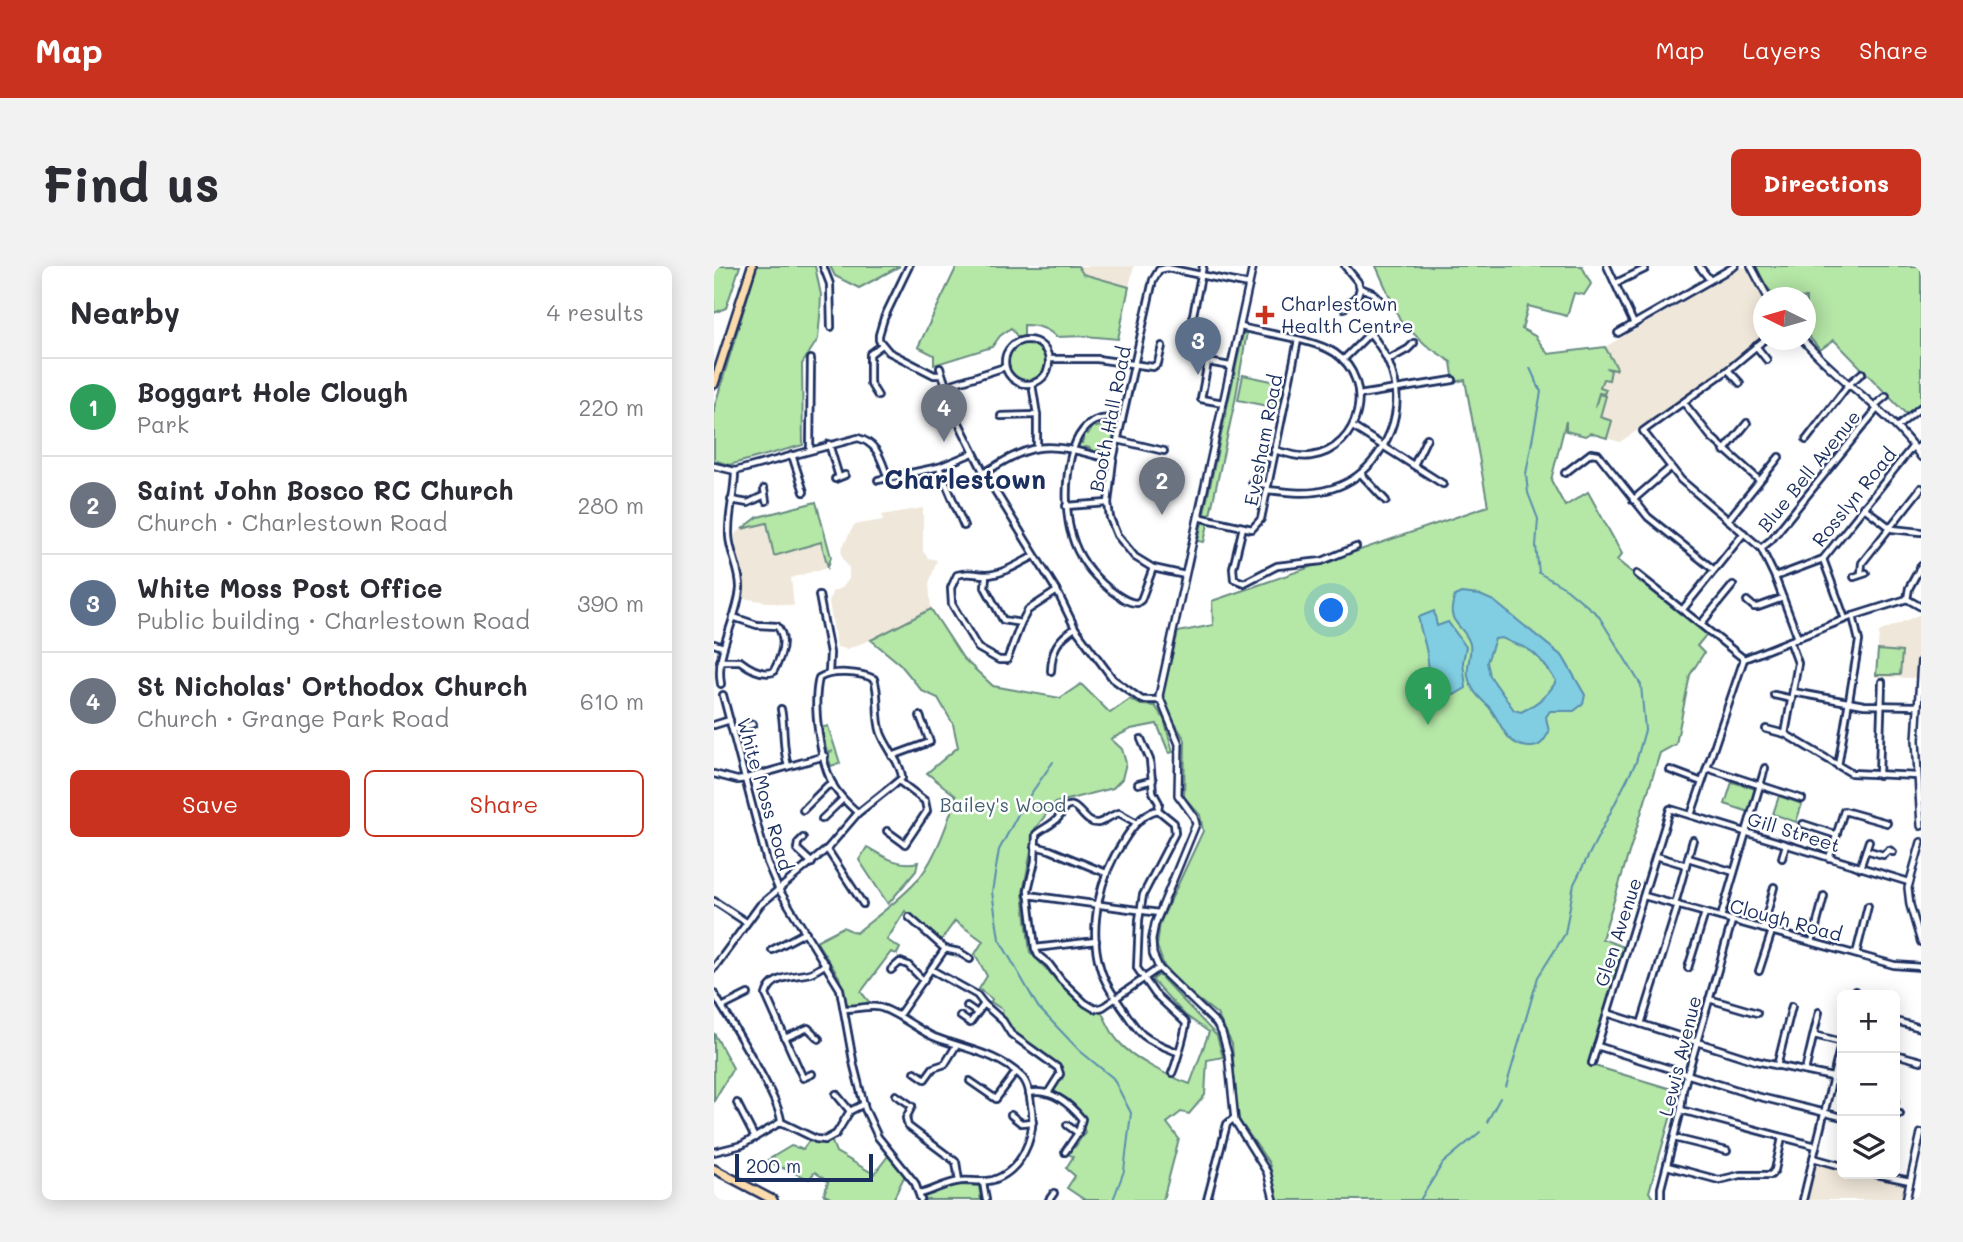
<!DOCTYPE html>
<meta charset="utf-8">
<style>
:root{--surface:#fff;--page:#f2f2f3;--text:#2b2b33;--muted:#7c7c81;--line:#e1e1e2;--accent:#c8321e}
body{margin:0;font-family:Mali,sans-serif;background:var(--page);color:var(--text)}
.controls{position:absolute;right:21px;bottom:21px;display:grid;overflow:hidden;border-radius:10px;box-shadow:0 4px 18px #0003}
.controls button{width:63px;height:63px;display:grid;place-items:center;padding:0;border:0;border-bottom:2px solid var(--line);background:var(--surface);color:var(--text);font:35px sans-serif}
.compass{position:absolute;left:1039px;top:21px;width:63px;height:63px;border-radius:50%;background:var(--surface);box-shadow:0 4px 18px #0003;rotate:275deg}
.scale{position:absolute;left:21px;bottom:18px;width:138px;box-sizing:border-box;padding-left:7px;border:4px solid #1b2f5e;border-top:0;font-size:19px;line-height:24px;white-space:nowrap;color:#1b2f5e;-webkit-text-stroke:5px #fff;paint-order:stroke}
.you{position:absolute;left:618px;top:345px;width:24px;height:24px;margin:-18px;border:5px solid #fff;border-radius:50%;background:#1a73e8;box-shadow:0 0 0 10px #1a73e833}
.badge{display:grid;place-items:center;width:46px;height:46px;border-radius:50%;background:var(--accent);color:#fff;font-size:23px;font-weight:700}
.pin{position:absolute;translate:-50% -58px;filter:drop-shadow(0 2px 4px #0008)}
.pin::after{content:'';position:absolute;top:37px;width:24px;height:21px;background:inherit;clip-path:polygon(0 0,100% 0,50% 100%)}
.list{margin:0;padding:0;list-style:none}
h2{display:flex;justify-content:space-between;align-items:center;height:91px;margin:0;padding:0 28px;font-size:30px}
h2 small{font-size:23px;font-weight:400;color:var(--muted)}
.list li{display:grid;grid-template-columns:46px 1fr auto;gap:21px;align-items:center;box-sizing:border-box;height:98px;padding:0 28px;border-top:2px solid var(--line)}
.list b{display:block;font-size:26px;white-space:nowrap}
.list p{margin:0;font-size:23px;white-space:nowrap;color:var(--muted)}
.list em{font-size:23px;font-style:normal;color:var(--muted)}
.actions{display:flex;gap:14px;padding:21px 28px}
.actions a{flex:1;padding:16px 0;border:2px solid var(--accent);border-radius:10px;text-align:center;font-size:24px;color:var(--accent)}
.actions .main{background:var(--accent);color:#fff}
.icon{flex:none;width:38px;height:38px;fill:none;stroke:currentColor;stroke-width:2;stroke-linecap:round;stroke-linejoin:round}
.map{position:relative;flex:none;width:1207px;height:934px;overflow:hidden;border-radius:10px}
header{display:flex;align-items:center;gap:42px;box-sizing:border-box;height:98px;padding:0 35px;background:var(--accent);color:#fff}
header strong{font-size:33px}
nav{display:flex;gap:38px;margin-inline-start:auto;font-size:24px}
.intro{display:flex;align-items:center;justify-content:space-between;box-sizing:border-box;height:168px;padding:0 42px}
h1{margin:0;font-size:49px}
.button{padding:18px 32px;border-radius:10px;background:var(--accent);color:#fff;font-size:24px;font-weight:700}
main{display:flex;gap:42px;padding:0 42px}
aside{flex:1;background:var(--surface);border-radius:10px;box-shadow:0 4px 18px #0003}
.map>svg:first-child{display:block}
</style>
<header>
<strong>Map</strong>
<nav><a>Map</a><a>Layers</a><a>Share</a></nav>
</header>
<div class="intro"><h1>Find us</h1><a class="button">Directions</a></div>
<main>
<aside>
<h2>Nearby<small>4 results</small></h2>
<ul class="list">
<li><span class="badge" style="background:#2e9e5b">1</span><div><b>Boggart Hole Clough</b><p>Park</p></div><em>220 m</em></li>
<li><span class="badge" style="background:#6b7280">2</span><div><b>Saint John Bosco RC Church</b><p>Church · Charlestown Road</p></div><em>280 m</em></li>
<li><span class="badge" style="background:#5c6f8a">3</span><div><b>White Moss Post Office</b><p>Public building · Charlestown Road</p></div><em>390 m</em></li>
<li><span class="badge" style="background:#6b7280">4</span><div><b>St Nicholas' Orthodox Church</b><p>Church · Grange Park Road</p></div><em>610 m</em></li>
</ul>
<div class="actions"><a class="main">Save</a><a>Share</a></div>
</aside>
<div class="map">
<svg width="1207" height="934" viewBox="0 0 1207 934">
<rect width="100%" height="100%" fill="#fff"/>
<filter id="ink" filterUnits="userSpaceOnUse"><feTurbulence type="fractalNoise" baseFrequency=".0143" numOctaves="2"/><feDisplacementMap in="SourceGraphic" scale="14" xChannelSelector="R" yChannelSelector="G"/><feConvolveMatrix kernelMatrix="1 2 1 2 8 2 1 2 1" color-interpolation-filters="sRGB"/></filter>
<g filter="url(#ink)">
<!-- built -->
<g fill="#efe7d9">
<path d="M364 0H420L415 21 368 7Z"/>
<path d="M1029 1 1033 3 1049 34V70L996 116 906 176 876 167 871 170 852 165 854 122 834 88 891 81Z"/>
<path d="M102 236 117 291 114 301 77 312 80 340 28 332 27 304 20 269 44 251Z"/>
<path d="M209 242V285L214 292 223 294 215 317 217 343 156 374 133 383 123 381 115 336 118 326 129 321 135 313V302L129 293 127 284 140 259 169 254 168 249Z"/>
<path d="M1207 348 1204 412 1162 411 1165 366Z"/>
<path d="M1102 897 1128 904V908H1145L1192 918 1188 934H1093Z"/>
</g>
<!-- green -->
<g fill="#b5e7a7" stroke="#688b82" stroke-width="2">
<path d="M0 0H26L12 42 0 47Z"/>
<path d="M43 0H101L107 29 106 50 104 73 88 98 89 179 15 199 0 194V142Z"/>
<path d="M116 0H186L145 22 121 10Z"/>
<path d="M243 0H364L369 8 415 21 404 73 371 70 342 71C333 61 322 59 310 59V72L305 73 297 62 286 70 278 81 220 99V89L204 81Z"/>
<path d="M662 0H868L877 18 870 29 860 27 853 50 814 40 808 63 821 70 834 88 891 81 903 102 902 104 892 102 897 104 895 114 889 113 886 121 892 123 890 128 885 127 881 141 885 128 892 130 886 151 898 155 893 172 876 167 871 170 852 165V155L837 214 851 240 874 226 908 288 903 294 993 368 983 380 990 387 976 409 962 478 946 487 888 673 910 681 874 798 964 825 935 926 940 934H564L555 897 523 851 518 778 503 748 467 720 450 700 443 680 446 657 489 565 486 549 470 531 471 474 447 434 464 366 499 359 498 335 774 240 751 114 740 116 737 96 712 79 687 56Z"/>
<path d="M1042 0H1207V137L1192 148 1120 74 1106 84 1092 67V32L1062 31 1050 18Z"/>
<path d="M533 66 521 135 490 276 484 275 529 68Z"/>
<circle cx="313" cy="96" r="19"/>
<path d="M529 109 572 118 567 143 524 134Z"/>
<path d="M393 154V158H397L398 154 402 156 396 188H388V185L384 184 382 187 375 185 376 182 371 181 370 184 363 181 364 176 368 177 370 173 366 171 371 165 374 168 377 164 374 161 380 157 382 161 387 160 386 155Z"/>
<path d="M102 236 117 291 114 301 107 276 60 290 53 257 28 263 44 251Z"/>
<path d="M217 343 249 392 279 420 346 432 367 418 396 447 416 433 427 439 441 440 450 453 459 486 455 487 443 458 417 463 397 473 408 483 412 497 408 513 399 522 341 537 321 563 309 627 316 686 366 738 387 745C392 754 397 767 404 775 419 793 454 810 476 818L495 766 471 749 438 714 445 709 503 770 509 791 493 794 491 829 475 848 467 846 453 857 465 873 449 934H371L353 922 361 910 352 902 359 891 352 886 357 879 361 881 371 866C368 861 371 855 368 849 362 839 349 827 337 826L347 805 298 768 286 750 289 744 277 736 278 733 265 723 273 710 261 688 269 675 241 655 225 677 195 651 191 645 173 674 186 682 183 688 177 686 147 726 156 737 136 740 131 736 125 711 102 675 129 661 142 667C162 651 183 636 200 618 220 597 234 557 242 530L213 507 244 481 239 458 224 432 208 425 186 398 157 374Z"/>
<path d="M1164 384 1188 386 1186 409H1162Z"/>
<path d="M114 460 126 497 117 500 113 488 119 485 113 487 107 462Z"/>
<path d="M1018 516 1042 523 1035 546 1011 538Z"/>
<path d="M1065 530 1088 538 1082 556 1059 548Z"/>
<path d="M153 581C169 590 184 601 204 596L202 605 174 638 145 594Z"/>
<path d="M0 767 19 802 0 835Z"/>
<path d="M96 873 118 876 122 886 160 908 174 890 191 909 179 934H121L110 929 114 916 101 906 95 913 52 895 77 880 89 883Z"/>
<path d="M244 919 265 920 267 934H208V929Z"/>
</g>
<!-- water -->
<g fill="#81cde1" stroke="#588ead" stroke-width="2" fill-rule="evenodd">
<path d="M747 327 766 329 780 335 849 391 871 429 869 438 860 445H836L832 451 835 466C830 475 826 482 815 481 791 480 788 457 775 441 765 431 757 425 754 410 752 399 758 389 756 378 750 357 730 359 741 330ZM788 372C795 376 802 378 809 381 823 386 834 403 842 415 835 429 821 439 807 446L800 444 776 410 773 396 781 373Z"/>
<path d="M720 345 723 360 734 356 752 381 749 396 752 422 740 429 729 431C713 419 716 401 712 383 710 373 706 364 705 354V351Z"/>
</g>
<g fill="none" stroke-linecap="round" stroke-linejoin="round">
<!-- stream -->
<g stroke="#588ead" stroke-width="2">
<path d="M339 496 309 539 285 584 278 626 285 673 324 741 366 785 399 812 417 847 410 905 399 934"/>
<path d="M792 821 824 711 851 668 860 618 922 496 931 464 927 419 884 349 853 323 825 307 822 280 824 253 814 227 812 208 827 126 816 102"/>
<path d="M773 856 786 832"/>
<path d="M706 934 729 897 766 866"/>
</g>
<defs>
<g id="minor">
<path d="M109 0 116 18 117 61"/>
<path d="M195 0 170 52 165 69V74L175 86 220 109H228"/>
<path d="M631 0 644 16 646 22"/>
<path d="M893 0 920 58"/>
<path d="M985 0 996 14"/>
<path d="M445 4 439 14 399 194 394 237 396 252 403 269 421 291 439 302 471 309"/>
<path d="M445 4 453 2 535 19"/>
<path d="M902 17 931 3"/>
<path d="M630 42 644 29 646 22 659 27 666 34"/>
<path d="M479 49 489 0"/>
<path d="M527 61C552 68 600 73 621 87 662 115 647 183 597 190 585 192 572 187 560 184"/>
<path d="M904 67 1021 0"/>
<circle cx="313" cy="96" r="22"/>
<path d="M1050 74 1014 104 929 165 967 214 1047 282 1061 311 1084 372"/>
<path d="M1042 80 1053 94"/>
<path d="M336 93H383L439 101 444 97 448 80"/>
<path d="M674 94 694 83 700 77"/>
<path d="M226 102 244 155 270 207 343 325 361 362 399 413 428 434H445"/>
<path d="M1014 104 1026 117"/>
<path d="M318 118 323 149V182"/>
<path d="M232 120 291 101"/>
<path d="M645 129 739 114"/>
<path d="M164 130 156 117V88L168 79"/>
<path d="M509 137 487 133 494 96 516 100"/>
<path d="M970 137 997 171 1045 214"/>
<path d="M1160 140 1172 130"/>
<path d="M287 150 323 149"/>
<path d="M408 154C398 152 386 151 377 157 349 175 349 243 358 270 364 291 378 309 395 323 403 329 413 337 423 337L427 334 439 302"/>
<path d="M639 161 729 218"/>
<path d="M1183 161 1207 141"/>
<path d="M404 174 450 185"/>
<path d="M1092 174 1135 118 1148 107"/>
<path d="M115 178 125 211"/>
<path d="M96 183 97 93"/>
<path d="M1201 183 1207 179"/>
<path d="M1010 185 1033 157"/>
<path d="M78 189 90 226"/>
<path d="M545 190 558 193"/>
<path d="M700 199 713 172"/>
<path d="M0 200 21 205 144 172C164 177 167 194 174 212"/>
<path d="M225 201 250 260"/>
<path d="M270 207C286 197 305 185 324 182 347 178 377 189 399 194"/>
<path d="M851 207 877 187 884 188 934 251 999 303"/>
<path d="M647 208 672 235"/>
<path d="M121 213 131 209"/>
<path d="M164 214 225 201 259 187"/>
<path d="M538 216 553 219"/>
<path d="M50 223 52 235"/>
<path d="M553 224C572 226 593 229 612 224 631 220 646 210 658 196 692 154 690 109 656 67L629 94"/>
<path d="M17 234 34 237 51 229"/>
<path d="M919 234 956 202"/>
<path d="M352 240 394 237"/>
<path d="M1149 241 1178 263 1207 266"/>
<path d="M484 251 538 263 547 253 584 74"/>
<path d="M1014 254 1065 191"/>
<path d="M529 261 519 302 520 313 530 317 563 300 608 295 642 281"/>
<path d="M1047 282 1057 274 1163 143"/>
<path d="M320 290C306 297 288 309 272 309 259 309 257 305 243 309L237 322 238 338 264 382 285 394H293L307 357 314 344 343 325"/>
<path d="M1109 293 1131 353"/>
<path d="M1147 307 1148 297 1207 222"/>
<path d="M923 308 1030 393"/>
<path d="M272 309 271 321 289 354 307 357"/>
<path d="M1061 311 1109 293 1199 180"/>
<path d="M1140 311 1152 307"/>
<path d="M105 329 116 387 115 407"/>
<path d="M1193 333 1195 322 1207 300"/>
<path d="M1033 335 1040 341H1044L1069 332"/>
<path d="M969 343 1030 267"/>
<path d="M987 358 1019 319"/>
<path d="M0 378 9 381"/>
<path d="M1030 393 1139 350 1193 333 1207 341"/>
<path d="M6 395H26C35 402 48 409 59 406 67 392 74 373 63 360L43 359 19 351"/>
<path d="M337 405C338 383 343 374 361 362"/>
<path d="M7 418C1 384 23 356 26 323 27 305 16 288 15 270 14 247 21 227 21 205"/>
<path d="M1079 426 1150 439 1204 440"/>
<path d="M9 429 53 596 64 622 126 723 140 800 151 843 164 871 201 917 207 934"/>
<path d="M1060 429 1078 433"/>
<path d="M67 443C71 462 68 481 74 500"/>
<path d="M0 459 16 454"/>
<path d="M1052 463 1071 468 1137 507 1204 510"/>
<path d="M19 464 39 458"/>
<path d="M1071 468 1084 397 1076 375"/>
<path d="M427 473 436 494 439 526 445 537 444 544"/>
<path d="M178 490 216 476 206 450"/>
<path d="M1124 500 1145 375 1139 350"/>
<path d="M993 502 1088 533"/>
<path d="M956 504 988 516"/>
<path d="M0 508 23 514 33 513"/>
<path d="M1165 509 1168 416"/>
<path d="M33 512 111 490"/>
<path d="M424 518 439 514"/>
<path d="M89 544 113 520 119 518"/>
<path d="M977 549 1030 393"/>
<path d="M108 553 129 533"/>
<path d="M423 557 405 547C397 549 391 555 384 557 369 559 364 532 351 542 347 545 349 547 345 551 340 558 329 562 322 568L321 595 314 624 321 682 324 689 335 698 347 714 371 737 381 743 389 741 445 702"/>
<path d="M1089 558 1123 569"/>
<path d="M173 565 191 578 213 545 211 535 185 515"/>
<path d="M89 572 84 577 83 583 98 597"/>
<path d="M321 580 336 584 392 607"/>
<path d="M113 583 149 638"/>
<path d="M1152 584 1169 589 1175 584 1179 586"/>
<path d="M942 590 972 599"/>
<path d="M974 592 1020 606"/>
<path d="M1068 592 1072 579"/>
<path d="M1115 592 1130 545 1173 557"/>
<path d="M1146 602 1155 575"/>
<path d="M314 629 445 647"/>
<path d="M930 630 1180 699 1207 701"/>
<path d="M0 635 32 656"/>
<path d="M961 638 979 574"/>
<path d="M195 651 231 683"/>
<path d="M1007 651 1051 502"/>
<path d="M1049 663 1060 621"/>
<path d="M1098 676 1110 630"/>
<path d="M321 682 382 675"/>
<path d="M58 684 92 666"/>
<path d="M1142 688 1154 640"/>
<path d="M0 702 46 639 113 583 144 547 188 512C188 499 172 481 167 467 161 449 166 429 160 413 147 406 117 404 105 412 98 440 106 494 119 519 125 530 135 539 144 547"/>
<path d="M974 702 991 647"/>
<path d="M177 704 186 696 194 699 210 715"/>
<path d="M218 704 263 729 270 738 289 755 297 768 344 802 346 808 334 827"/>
<path d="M1045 705 1058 665"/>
<path d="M0 727C13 751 67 834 67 856"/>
<path d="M1140 729 1141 725"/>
<path d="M995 733 1043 747"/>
<path d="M253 740 263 747"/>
<path d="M8 741 34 728"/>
<path d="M131 743C142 743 153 740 163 741 177 742 204 764 220 771 250 783 283 787 307 810 316 818 316 834 318 845 321 872 307 905 279 914 268 917 257 914 247 915 233 916 219 925 206 928"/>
<path d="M893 747 1042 795 1128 813"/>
<path d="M185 749 231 683 245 686 256 693"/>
<path d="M246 750 256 757 270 738"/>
<path d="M1185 756 1207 762"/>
<path d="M927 758 964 639"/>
<path d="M1100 769 1128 776"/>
<path d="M71 772 94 762 105 773"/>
<path d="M883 780 1042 830 1128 851"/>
<path d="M1181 788 1207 795"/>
<path d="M878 797 956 543 1195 616"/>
<path d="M1063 800 1078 740"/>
<path d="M1091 805 1105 746"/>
<path d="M201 806 211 813 219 802 231 798 242 780"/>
<path d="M458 807C461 802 472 763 472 757L441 728 423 702 425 654 429 629 461 567 460 557 444 544C428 547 417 563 409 576 386 609 374 661 386 701 390 716 400 730 409 743 415 752 421 762 429 769 439 777 451 781 463 786"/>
<path d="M98 808 89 812 52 729C57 709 80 711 96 707 102 705 107 701 112 698"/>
<path d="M256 815 282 833 302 806"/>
<path d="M315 827C336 822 355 837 368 853L364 867 351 886"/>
<path d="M122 828 136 845"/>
<path d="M1181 828V837"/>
<path d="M182 829 198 840 192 852 194 860 242 896 245 915"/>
<path d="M23 837 41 872"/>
<path d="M967 844 1102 880"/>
<path d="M1181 846 1186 848"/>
<path d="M297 849 307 857 319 856"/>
<path d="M67 856 102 873 111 874 122 868 136 845 150 838"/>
<path d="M353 859 364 867"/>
<path d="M960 872 1013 885"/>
<path d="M0 886 28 879 67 856"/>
<path d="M1099 892 1128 900"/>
<path d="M953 900 1005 914 1026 909H1057L1061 904 1068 872"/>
<path d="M1162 908 1196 915"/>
<path d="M269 916 272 934"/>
<path d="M335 934 340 927"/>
<path d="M493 934 513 858 520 852"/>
<path d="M947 934V922L967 844 969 824 1018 655"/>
<path d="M1089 934 1128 774"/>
</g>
<g id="tertiary">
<path d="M539 0 445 430 465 478 464 529 480 551 482 558 441 658 438 673 439 688 445 702 502 757 508 767 514 788 521 855 553 906 560 934"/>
<path d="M1037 0 1054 32"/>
<path d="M1089 74C1125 116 1176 145 1207 191"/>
<path d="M1207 395 1202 474 1207 560"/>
<path d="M1207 576 1194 622 1196 639 1207 676"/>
<path d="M1192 934 1207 867"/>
</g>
<g id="primary">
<path d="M0 118 38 0"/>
<path d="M0 903 59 934"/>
</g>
</defs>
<!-- minor casing -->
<use href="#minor" stroke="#1b2f5e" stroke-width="10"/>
<!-- tertiary casing -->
<use href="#tertiary" stroke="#1b2f5e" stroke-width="10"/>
<!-- primary casing -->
<use href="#primary" stroke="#1b2f5e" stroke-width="12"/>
<!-- minor -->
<use href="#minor" stroke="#fff" stroke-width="4.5"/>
<!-- tertiary -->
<use href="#tertiary" stroke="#fff" stroke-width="5"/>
<!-- primary -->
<use href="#primary" stroke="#fcdcac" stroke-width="7"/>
</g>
</g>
<!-- markers -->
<path fill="#c8321e" stroke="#fff" stroke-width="2.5" d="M547.5 38.5h7v7h7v7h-7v7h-7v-7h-7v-7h7z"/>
<g text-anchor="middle" stroke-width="5" stroke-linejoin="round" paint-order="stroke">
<!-- poi labels -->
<g font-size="19" fill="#1b2f5e" stroke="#fff" text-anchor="start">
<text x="567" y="45">Charlestown<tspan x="567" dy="22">Health Centre</tspan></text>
</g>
<!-- street labels -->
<g font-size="19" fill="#1b2f5e" stroke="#fff">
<text transform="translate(396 153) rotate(-79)" y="7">Booth Hall Road</text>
<text transform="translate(549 174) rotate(-79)" y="7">Evesham Road</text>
<text transform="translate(1095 205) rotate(-51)" y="7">Blue Bell Avenue</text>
<text transform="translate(1140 231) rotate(-51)" y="7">Rosslyn Road</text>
<text transform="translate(51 528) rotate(74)" y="7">White Moss Road</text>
<text transform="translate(1080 566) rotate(17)" y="7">Gill Street</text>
<text transform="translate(1072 654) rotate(15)" y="7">Clough Road</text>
<text transform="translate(904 666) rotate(-72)" y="7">Glen Avenue</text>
<text transform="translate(966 790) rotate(-76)" y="7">Lewis Avenue</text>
</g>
<!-- park labels -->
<g font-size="19" fill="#425d70" stroke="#fff">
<text x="289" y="546">Bailey's Wood</text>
</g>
<!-- district labels -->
<g font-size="26" font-weight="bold" fill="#1b2f5e" stroke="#fff">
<text x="251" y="223">Charlestown</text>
</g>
</g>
</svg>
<div class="controls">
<button>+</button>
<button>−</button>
<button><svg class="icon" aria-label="layers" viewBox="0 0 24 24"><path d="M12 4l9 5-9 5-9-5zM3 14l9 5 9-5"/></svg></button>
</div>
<svg class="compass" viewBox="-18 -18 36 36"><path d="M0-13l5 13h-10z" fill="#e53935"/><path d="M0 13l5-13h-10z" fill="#7c7c81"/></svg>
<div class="scale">200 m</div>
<div class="you"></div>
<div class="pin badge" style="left:714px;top:459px;background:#2e9e5b">1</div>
<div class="pin badge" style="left:448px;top:249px;background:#6b7280">2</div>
<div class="pin badge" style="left:484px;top:109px;background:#5c6f8a">3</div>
<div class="pin badge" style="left:230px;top:176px;background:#6b7280">4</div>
</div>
</main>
